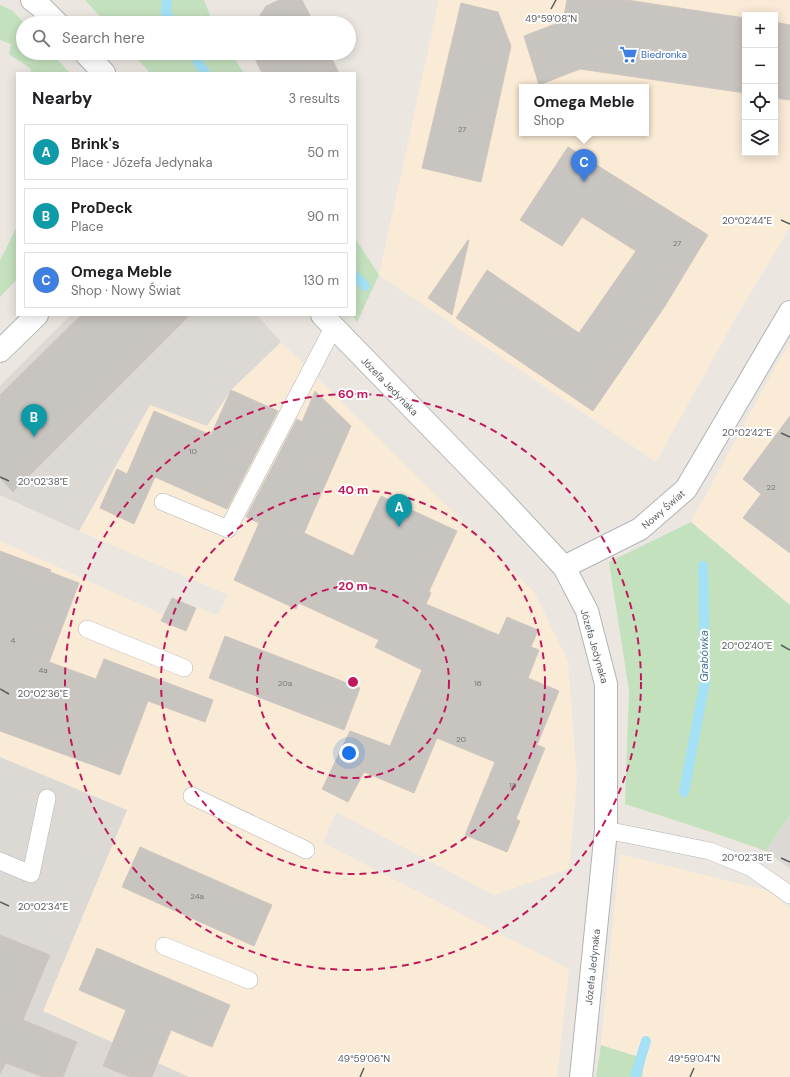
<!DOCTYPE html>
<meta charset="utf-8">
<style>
:root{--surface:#fff;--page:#f6f6f6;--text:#202124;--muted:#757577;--line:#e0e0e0;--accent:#d93848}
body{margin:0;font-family:"DM Sans",sans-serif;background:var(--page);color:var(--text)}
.controls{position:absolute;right:12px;top:12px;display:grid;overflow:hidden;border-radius:0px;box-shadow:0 2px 10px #0003}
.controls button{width:36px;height:36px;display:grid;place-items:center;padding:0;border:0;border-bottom:1px solid var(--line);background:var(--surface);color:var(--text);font:20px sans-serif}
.you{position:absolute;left:349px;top:753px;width:14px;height:14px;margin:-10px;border:3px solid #fff;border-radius:50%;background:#1a73e8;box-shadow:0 0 0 6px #1a73e833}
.badge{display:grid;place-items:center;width:26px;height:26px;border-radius:50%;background:var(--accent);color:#fff;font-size:13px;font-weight:700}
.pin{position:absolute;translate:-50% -33px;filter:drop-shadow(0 1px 2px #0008)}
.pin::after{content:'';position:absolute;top:21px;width:14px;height:12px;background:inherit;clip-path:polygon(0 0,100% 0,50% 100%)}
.popup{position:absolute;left:519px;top:84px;width:130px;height:52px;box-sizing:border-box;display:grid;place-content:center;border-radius:0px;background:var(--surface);filter:drop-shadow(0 1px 3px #0005);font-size:13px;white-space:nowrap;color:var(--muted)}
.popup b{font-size:15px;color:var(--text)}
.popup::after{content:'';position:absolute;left:50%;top:100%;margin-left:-8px;border:8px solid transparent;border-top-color:var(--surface)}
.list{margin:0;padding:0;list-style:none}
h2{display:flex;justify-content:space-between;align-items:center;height:52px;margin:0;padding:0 16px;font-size:17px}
h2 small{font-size:13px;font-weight:400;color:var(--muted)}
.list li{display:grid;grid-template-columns:26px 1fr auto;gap:12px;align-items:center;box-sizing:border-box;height:56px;margin:0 8px 8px;padding:0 8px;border:1px solid var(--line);border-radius:0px}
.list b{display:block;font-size:15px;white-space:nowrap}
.list p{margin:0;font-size:13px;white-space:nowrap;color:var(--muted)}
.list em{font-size:13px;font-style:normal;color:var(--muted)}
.icon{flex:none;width:22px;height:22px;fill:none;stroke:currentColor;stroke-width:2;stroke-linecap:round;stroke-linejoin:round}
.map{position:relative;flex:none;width:790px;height:1077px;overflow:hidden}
.search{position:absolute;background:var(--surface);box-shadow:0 2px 10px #0003;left:16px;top:16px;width:340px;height:44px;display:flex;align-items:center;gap:10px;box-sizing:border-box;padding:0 14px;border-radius:22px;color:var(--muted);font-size:15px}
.panel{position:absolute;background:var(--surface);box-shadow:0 2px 10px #0003;left:16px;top:72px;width:340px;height:244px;border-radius:0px}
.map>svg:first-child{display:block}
</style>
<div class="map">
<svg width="790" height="1077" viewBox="0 0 790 1077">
<rect width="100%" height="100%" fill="#ebe7e0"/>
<!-- commercial -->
<g fill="#faebd6" fill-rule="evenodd">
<path d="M439 0H790V227L740 310 656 462 379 275ZM745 15H775V153H745ZM522 87H646V133H522Z"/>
<path d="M281 342 534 592 568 661 577 779 569 869 494 895 336 812 323 843 569 969 557 1077H189L43 1011 127 810 0 757V541L164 615 172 598 218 615 228 595 79 531 150 405 207 426 231 390Z"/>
<path d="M790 342V605L691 522 776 366Z"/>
<path d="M620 854 770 891 790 909V1077H642L644 1059 601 1045Z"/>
</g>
<!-- industrial -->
<g fill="#dcd9d5">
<path d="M71 315H257L281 342 231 390 207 426 150 405 79 531 0 495V386Z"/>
<path d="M0 757 127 810 43 1011 189 1077H0Z"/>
<path d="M790 815V869L766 851Z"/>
</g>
<!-- green -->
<g fill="#c4e1be">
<path d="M85 0H204L213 23H106Z"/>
<path d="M0 5 13 11 24 23 23 53H51L70 73H30L31 69 9 54 11 44 0 40Z"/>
<path d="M132 53H230L244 73H150Z"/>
<path d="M17 226V279L0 297V261Z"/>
<path d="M355 238 379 275 357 322 352 315H355Z"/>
<path d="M691 522 790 605V815L766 851 714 833 625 804 629 691 609 562Z"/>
<path d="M601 1045 645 1059 642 1077H596Z"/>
</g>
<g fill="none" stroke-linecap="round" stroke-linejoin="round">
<!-- stream -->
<g stroke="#a4e1f7" stroke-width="10">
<path d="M167 0 166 13 172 23"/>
<path d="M192 53 205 73"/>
<path d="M355 276 365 286"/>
<path d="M684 792 705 681 703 566"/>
<path d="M635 1077 646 1041"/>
</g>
</g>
<!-- building -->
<g fill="#c8c4c0" stroke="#cfc7bf">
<path d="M279 0H302L314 23H255L266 6Z"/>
<path d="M567 0H627L745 18V93L580 69 539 85 524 36 563 21Z"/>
<path d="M461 3 498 12 511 46 481 182 422 168Z"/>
<path d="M775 22 790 25V100L775 98Z"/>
<path d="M252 53H329L339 73H262Z"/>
<path d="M568 147 708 235 665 306 593 411 456 318 487 270 579 333 636 251 582 217 562 246 520 220Z"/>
<path d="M468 240H469L452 315 428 298Z"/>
<path d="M81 315H190L13 492 0 478V395Z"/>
<path d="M231 390 278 411 227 509 155 477 134 524 100 508 117 469 127 474 154 411 211 435Z"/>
<path d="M315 391 351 426 304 533 353 556 381 496 457 531 429 591 431 593 426 604 499 635 507 617 538 630 531 647 539 650 528 678 559 691 537 745 545 748 516 819 520 821 507 852 465 835 495 762 437 738 414 793 364 772 348 802 322 789 350 731 390 746 422 670 375 647 379 640 299 603 296 609 234 580 259 523 246 517 297 419 302 422Z"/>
<path d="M790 416V553L743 518 761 494 743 479Z"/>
<path d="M0 551 51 570 50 572 79 583 49 662 96 679 104 659 213 700 205 722 148 701 120 775 0 731Z"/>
<path d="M172 598 196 608 186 631 161 621Z"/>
<path d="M225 636 360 688 344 730 209 678Z"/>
<path d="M140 847 272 905 254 946 122 887Z"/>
<path d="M0 935 50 955 23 1020 77 1042 63 1077H43L6 1063 0 1074Z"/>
<path d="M97 948 230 1005 212 1047 171 1030 152 1077H130L103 1066 126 1010 79 990Z"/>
</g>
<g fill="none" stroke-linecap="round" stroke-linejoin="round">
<defs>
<g id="service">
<path d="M163 502 228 529 333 328"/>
<path d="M87 629 184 668"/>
<path d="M192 796 306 850"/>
<path d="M606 830 710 851 750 867 790 895"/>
<path d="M0 861 31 874 47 798"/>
<path d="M164 946 249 980"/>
</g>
<g id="minor">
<path d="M0 351 37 315"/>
<path d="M564 567 640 529 686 489 790 312"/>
</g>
<g id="tertiary">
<path d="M32 0 39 5 57 23"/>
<path d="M85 53 104 73"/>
<path d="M322 315 497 495 564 567 587 611 606 684V830L581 1077"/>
</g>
</defs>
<!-- service casing -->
<use href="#service" stroke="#b1b4b7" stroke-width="18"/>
<!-- minor casing -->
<use href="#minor" stroke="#b1b4b7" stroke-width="24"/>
<!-- tertiary casing -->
<use href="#tertiary" stroke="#b1b4b7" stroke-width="24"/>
<!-- service -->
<use href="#service" stroke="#fff" stroke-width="17"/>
<!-- minor -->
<use href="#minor" stroke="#fff" stroke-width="22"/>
<!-- tertiary -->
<use href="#tertiary" stroke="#fff" stroke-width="22"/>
</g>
<!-- ticks -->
<path fill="none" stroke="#595d60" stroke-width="1.5" d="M551 9 556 0M781 220 790 224M781 433 790 437M0 477 9 481M781 645 790 650M0 689 9 694M781 858 790 862M0 902 9 906M360 1077 364 1068M690 1077 694 1068"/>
<!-- distance rings -->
<g fill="none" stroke="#c2185b" stroke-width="2" stroke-dasharray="7 5">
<circle cx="353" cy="682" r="96"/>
<circle cx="353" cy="682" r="192"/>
<circle cx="353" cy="682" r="288"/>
</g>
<!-- icons -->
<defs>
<symbol id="supermarket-bare" viewBox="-9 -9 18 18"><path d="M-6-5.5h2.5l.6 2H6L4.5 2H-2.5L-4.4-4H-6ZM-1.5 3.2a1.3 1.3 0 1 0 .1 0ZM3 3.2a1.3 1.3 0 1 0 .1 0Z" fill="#3f7fe0" stroke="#fff" stroke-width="2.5" paint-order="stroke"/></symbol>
</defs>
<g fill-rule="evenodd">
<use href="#supermarket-bare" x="616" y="42" width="25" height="25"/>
</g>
<g text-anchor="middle" stroke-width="4" stroke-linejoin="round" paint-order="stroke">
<!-- number labels -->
<g font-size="8" fill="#757778">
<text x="462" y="132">27</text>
<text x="677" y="246">27</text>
<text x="193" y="454">10</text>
<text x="771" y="490">22</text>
<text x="13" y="643">4</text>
<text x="43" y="673">4a</text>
<text x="285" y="686">20a</text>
<text x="478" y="686">16</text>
<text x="461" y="742">20</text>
<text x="513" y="788">18</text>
<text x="197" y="899">24a</text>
</g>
<!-- shop labels -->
<g font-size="10" fill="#366cbe" stroke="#fff" text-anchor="start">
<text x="641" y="58">Biedronka</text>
</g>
<!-- street labels -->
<g font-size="10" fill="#595d60" stroke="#fff">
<text transform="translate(390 386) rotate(46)" y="4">Józefa Jedynaka</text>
<text transform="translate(663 509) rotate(-41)" y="4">Nowy Świat</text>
<text transform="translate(595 646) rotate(74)" y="4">Józefa Jedynaka</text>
<text transform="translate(592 967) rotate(-84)" y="4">Józefa Jedynaka</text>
</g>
<!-- water labels -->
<g font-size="11" font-style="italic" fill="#3f7896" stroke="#fff">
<text transform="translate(704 656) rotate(-90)" y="4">Grabówka</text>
</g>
</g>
<g font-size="10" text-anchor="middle" fill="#595d60" stroke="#fff" stroke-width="4" stroke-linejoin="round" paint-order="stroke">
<text x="551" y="22">49°59'08"N</text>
<text x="747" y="224">20°02'44"E</text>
<text x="747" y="436">20°02'42"E</text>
<text x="43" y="485">20°02'38"E</text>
<text x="747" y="649">20°02'40"E</text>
<text x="43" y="697">20°02'36"E</text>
<text x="747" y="861">20°02'38"E</text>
<text x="43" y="910">20°02'34"E</text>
<text x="364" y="1062">49°59'06"N</text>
<text x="694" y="1062">49°59'04"N</text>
</g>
<circle cx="353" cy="682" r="6" fill="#c2185b" stroke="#fff" stroke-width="2"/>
<g font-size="12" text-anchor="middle" font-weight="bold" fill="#c2185b" stroke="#fff" stroke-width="4" stroke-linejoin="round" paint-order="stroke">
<text x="353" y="398">60 m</text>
<text x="353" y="494">40 m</text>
<text x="353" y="590">20 m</text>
</g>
</svg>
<div class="controls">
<button>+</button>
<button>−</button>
<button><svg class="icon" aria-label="locate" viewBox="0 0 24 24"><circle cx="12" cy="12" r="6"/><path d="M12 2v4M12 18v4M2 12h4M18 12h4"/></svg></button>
<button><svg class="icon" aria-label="layers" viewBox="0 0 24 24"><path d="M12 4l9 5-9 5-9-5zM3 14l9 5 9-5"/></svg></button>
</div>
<div class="you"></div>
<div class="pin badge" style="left:399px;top:527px;background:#0f9aa8">A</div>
<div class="pin badge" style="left:34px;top:437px;background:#0f9aa8">B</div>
<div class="pin badge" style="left:584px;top:182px;background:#3f7fe0">C</div>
<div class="popup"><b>Omega Meble</b>Shop</div>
<div class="search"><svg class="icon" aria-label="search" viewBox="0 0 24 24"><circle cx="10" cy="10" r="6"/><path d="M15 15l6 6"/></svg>Search here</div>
<section class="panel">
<h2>Nearby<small>3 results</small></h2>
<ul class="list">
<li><span class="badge" style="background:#0f9aa8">A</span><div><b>Brink's</b><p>Place · Józefa Jedynaka</p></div><em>50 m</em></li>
<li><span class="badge" style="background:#0f9aa8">B</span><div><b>ProDeck</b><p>Place</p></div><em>90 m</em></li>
<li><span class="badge" style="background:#3f7fe0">C</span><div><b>Omega Meble</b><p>Shop · Nowy Świat</p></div><em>130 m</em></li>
</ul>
</section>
</div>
